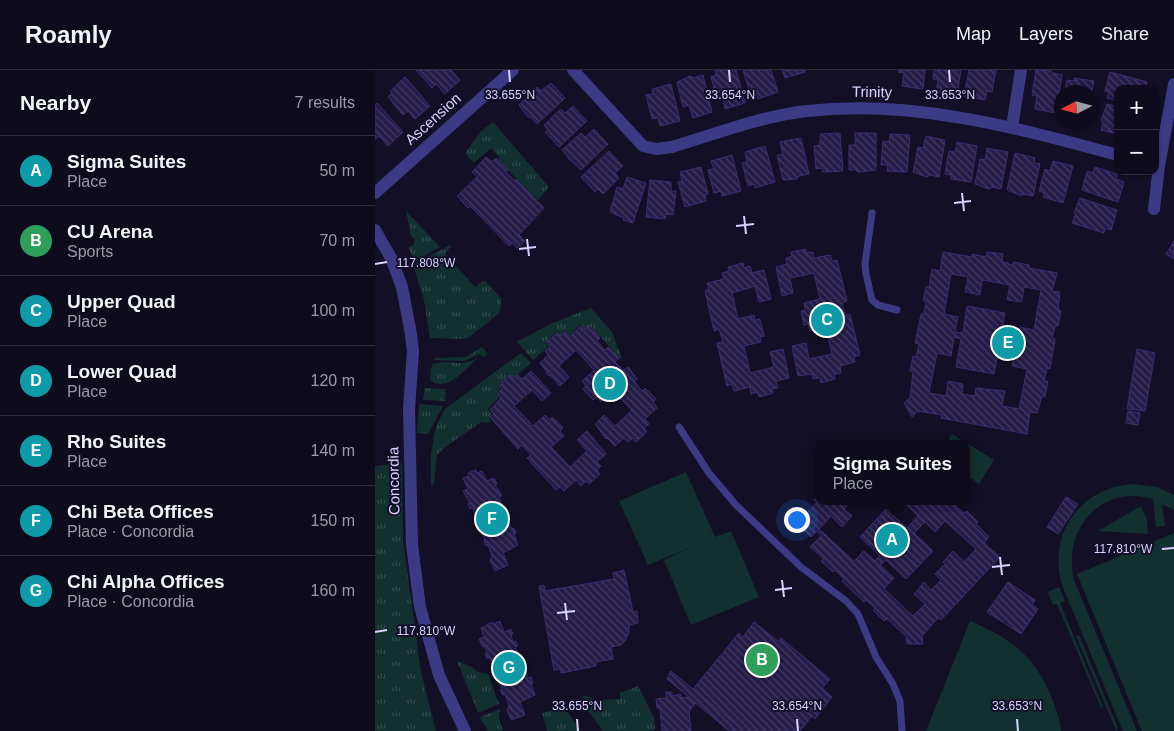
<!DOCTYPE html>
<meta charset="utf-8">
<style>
:root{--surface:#0e0b1c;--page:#1c1929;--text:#f1f3f6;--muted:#9b9ba3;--line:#2e2b3b;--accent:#0b8043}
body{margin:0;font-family:Helvetica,sans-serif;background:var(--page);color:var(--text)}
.controls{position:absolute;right:15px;top:15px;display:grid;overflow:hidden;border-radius:10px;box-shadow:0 1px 4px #0004}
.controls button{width:45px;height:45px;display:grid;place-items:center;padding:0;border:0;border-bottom:1px solid var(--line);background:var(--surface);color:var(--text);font:25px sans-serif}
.compass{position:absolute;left:679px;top:15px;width:45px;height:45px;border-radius:50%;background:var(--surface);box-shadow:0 1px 4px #0004;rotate:264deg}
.you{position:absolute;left:421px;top:449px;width:18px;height:18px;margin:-12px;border:4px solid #fff;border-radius:50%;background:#1a73e8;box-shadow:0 0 0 8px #1a73e833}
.badge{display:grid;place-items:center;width:32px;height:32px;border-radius:50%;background:var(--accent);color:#fff;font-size:16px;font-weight:700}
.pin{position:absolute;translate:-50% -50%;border:2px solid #fff;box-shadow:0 1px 5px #0006}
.popup{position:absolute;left:440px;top:370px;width:155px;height:65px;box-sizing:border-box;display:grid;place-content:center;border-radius:10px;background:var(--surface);filter:drop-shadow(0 1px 4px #0005);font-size:16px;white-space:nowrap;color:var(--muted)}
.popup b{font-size:19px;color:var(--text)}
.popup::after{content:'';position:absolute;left:50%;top:100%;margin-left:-10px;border:10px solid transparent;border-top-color:var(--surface)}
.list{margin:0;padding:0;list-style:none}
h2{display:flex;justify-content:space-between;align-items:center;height:65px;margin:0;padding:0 20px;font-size:21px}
h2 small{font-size:16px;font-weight:400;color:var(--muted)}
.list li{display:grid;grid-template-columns:32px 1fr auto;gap:15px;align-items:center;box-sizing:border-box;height:70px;padding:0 20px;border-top:1px solid var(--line)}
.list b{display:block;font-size:19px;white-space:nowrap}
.list p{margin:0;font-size:16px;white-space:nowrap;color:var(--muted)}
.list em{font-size:16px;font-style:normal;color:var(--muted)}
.map{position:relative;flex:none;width:799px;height:661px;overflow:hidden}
header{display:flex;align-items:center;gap:30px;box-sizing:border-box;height:70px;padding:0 25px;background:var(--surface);border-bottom:1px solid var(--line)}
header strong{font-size:24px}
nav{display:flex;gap:28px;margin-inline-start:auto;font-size:18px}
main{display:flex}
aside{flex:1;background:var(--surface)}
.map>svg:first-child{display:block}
</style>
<header>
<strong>Roamly</strong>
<nav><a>Map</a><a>Layers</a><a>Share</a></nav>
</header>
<main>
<aside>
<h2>Nearby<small>7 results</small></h2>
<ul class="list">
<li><span class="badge" style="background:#0f9aa8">A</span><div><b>Sigma Suites</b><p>Place</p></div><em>50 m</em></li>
<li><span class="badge" style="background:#2e9e5b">B</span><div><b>CU Arena</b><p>Sports</p></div><em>70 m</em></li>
<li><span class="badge" style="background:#0f9aa8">C</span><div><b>Upper Quad</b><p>Place</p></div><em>100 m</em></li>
<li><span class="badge" style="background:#0f9aa8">D</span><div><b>Lower Quad</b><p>Place</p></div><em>120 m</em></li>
<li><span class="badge" style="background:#0f9aa8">E</span><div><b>Rho Suites</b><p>Place</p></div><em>140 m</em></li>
<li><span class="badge" style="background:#0f9aa8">F</span><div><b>Chi Beta Offices</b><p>Place · Concordia</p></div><em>150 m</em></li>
<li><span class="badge" style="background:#0f9aa8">G</span><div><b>Chi Alpha Offices</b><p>Place · Concordia</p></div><em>160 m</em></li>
</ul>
</aside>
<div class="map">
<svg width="799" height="661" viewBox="0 0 799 661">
<defs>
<pattern id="grass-tufts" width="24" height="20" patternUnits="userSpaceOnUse" patternTransform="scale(1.25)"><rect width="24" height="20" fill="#12302f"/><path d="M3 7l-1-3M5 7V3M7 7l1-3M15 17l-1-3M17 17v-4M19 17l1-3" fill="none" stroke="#344d4e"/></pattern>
<pattern id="building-back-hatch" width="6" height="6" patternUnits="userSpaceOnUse" patternTransform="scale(1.25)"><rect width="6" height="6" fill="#241b47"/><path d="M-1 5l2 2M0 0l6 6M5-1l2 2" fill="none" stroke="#433b63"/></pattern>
</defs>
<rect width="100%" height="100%" fill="#130f26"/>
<!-- grass -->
<g fill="url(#grass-tufts)">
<path d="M118 52 174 117 163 130 123 90 125 88 116 78 99 93 90 83 106 61Z"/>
<path d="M31 141 65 177 37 192 38 188 33 177 38 175 40 170 36 166Z"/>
<path d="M75 175 76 176 70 184 100 217 107 211H110L126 228V238L123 244 94 267 88 269 55 268 49 230 38 195Z"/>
<path d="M216 238 237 262 247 288 246 290 216 256 212 260 206 254 195 266 190 261 185 266 181 262 170 272 173 277 158 290 142 272 175 254Z"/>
<path d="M107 277 113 284 109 287 104 284 90 291 61 290 59 288 91 287Z"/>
<path d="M146 283 156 293 138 309 135 305 123 316 125 319 121 324 124 328 113 339 117 344 114 347 116 351 115 353 106 352 69 378 62 385 59 413 56 416V385L59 365 62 354 70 339Z"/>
<path d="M103 288C91 297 73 324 55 310L56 298 58 294C76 289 84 298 103 288Z"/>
<path d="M50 318 71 319 70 331 48 330Z"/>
<path d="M44 334 68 336 53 364 42 363Z"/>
<path d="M27 393 28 470 46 602 61 661H0V396Z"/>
<path d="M82 591 99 598 100 601 113 604 124 634 103 643Z"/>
<path d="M263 616 279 648 280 659 278 661H228L206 631 209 625 221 630 245 629V623Z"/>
<path d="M190 637 205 661H172L167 643Z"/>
<path d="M125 639 124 648 128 661H113L105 647Z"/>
</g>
<!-- pitch -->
<g fill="#12302f">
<path d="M577 364 619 390 604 414 591 405V374H571Z"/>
<path d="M311 402 340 467 356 461 384 527 316 555 289 490 317 477 273 495 244 431Z"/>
<path d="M760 414 782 417 799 425V440L787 434 790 456 781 457 778 429C726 414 687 459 699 510L762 661H748L687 515C672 463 706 416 760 414Z"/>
<path d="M766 436 772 450 773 464 723 461Z"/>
<path d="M799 463V661H767L702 504Z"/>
<path d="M684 517 690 531 685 533 728 637 726 638 682 534 678 535 673 522Z"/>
<path d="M595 551C633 567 659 585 675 624 680 635 685 649 686 661H551Z"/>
<path d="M704 565 743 658 741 660 701 566Z"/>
</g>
<!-- building -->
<g fill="url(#building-back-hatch)" stroke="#3b2d73" fill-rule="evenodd">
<path d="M41 0H76L85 10 70 24 61 14 57 18Z"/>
<path d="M345 0H361L370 33 350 39 348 28 342 29 336 7 341 5 340 1Z"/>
<path d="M368 0H396L403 22 383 29 380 18 374 20Z"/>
<path d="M407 0H430V2L410 8Z"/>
<path d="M524 0H550L548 19 527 16 529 3 523 2Z"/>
<path d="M559 0H586L582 25 561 22 563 10 558 9Z"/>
<path d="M594 0H621L617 22 612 21 610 30 589 26Z"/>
<path d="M661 0 676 1 678 3 687 5 681 43 660 39 662 26 657 25Z"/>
<path d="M735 2 772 12 770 19H743V31L732 28 734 22 730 21Z"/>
<path d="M328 5 337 42 318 48 314 35 308 37 302 12 315 6 318 8Z"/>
<path d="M30 7 55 36 40 49 33 41 28 45 13 27 17 23 15 21Z"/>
<path d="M699 8 719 11 716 26V22H690L692 10 699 11Z"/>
<path d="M176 13 190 28 162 54 156 47H153L144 35 162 17 166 21Z"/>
<path d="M296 14 305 51 285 56 283 48 277 49 271 25 278 24 277 19Z"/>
<path d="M2 33 28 62 13 76 4 66 0 69V35Z"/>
<path d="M732 34 743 37V64L726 60 728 53 726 50Z"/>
<path d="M198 36 212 51 184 77 170 62 173 60 169 55 186 39 190 43Z"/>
<path d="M219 59 233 74 206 100 193 88 192 86 187 80 206 63 210 67Z"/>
<path d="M465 63 468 101 448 102 447 98 441 99 439 76 445 75V64Z"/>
<path d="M480 63H501V100L483 102 481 100H474V75H480Z"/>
<path d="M515 64 535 65 532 102 512 101 513 95H506L508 71 514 72Z"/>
<path d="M551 66 570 70 564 107 555 105 552 107 538 102 543 77 548 78Z"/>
<path d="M426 68 434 104 424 106 422 109 408 110 402 85 408 84 405 72Z"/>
<path d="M582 72 602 76 596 112 576 109V105L570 104 574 81 580 82Z"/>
<path d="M390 76 400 112 380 118 379 114 373 116 367 93 372 92 370 82Z"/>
<path d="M612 78 633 82 626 119 617 117 614 119 600 114 605 89 610 90Z"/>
<path d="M234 81 248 96 240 103 244 108 228 124 223 119 220 122 206 107Z"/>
<path d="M640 83 660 88 659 93 665 94 658 126 647 124V126L632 120Z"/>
<path d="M357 85 366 121 347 126 346 121 339 123 333 100 339 99 336 91Z"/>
<path d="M111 87 117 92 121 88 133 100 131 102 140 111 141 109 169 138 144 165 150 171 142 178 137 173 134 176 95 136 93 138 82 126 102 107 97 102Z"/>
<path d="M678 91 698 96 688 133 668 127 669 123 664 121 670 99 675 101Z"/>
<path d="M326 97 333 124 330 125 331 131 310 137 303 112 307 111 305 102Z"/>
<path d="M720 97 742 104 741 109 749 112 743 132 707 120 712 101 718 103Z"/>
<path d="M252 107 271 113 258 153 248 150 249 148 235 142 242 117 248 119Z"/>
<path d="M275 110 296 112V121H301L298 145 291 144 290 149 271 147Z"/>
<path d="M705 128 742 140 736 160 730 158 729 163 697 153 701 143H699Z"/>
<path d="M799 171V189L791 184Z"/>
<path d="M431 179V183L438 182 439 188 455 185 457 191 462 190 472 231 467 233 470 245 475 244 485 285 479 287 480 292 465 296 466 303 460 304V309L446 313 445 308 438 309 437 304 423 306 417 276 431 273 434 289 457 284 451 258 435 261 433 254 429 255 426 241 430 240 429 233 445 229 439 203 415 208 418 223 407 226 401 197 412 194 411 188 417 186 416 182Z"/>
<path d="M568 182 597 187V184L611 187 612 182 628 184 627 192 633 193V194L638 195 639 192 654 195V198L682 203 677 221 685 222 683 240 686 241 683 256H680L677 268 680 269 675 299 672 298 669 311H673L670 327 667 326 662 343 655 342 652 364 566 348 567 345 543 341 537 347 529 333 535 328 538 302 535 301 538 286 541 287 544 274 540 273 546 244H549L551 232 548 231 551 217H554L557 199 565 201ZM576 204 593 207 590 222 605 225 607 210 635 215 632 230 647 232 649 217 666 220 659 260 645 257 642 272 625 269 630 243 592 236 588 263 580 262 583 247 569 244ZM579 267 586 269 581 297 619 304 624 278 640 281 637 296 652 299 644 339 627 336 630 321 601 318 600 326 587 324 588 314 573 311 571 326 554 323 562 283 576 286Z"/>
<path d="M368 193 369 198 375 196 377 203 389 200 396 229 384 232 380 216 357 223 363 249 379 245 380 250 385 249 389 266 385 267 386 272 369 276 375 303 399 297 395 282 408 279 414 308 401 311 403 318 397 319 398 323 384 327 382 322 376 324 375 317 359 321 357 314 352 316 342 273 348 272 344 259 339 261 330 221 334 219 332 213 349 209 347 203 354 201 353 197Z"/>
<path d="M207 255 211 260 215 256 225 268 222 271 230 280 233 277 244 288 240 292 248 300 253 297 262 309 259 311 267 321 270 318 281 329 278 332 282 338 270 349 274 354 269 358 272 362 261 372 258 368 253 372 249 368 240 376 232 368 231 369 220 354 229 345 240 356 257 340 238 321 226 332 221 327 218 330 208 319 211 316 207 311 219 300 201 280 184 296 194 307 185 316 175 305 174 306 171 303 172 302 165 293 173 285 170 281 175 277 171 272 182 263 185 266 190 262 195 267Z"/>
<path d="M762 279 780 283 770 341 752 339Z"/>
<path d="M156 301 176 323 167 331 157 320 139 336 158 356 170 345 175 350 177 347 188 357 185 361 189 366 176 377 195 397 212 381 202 370 212 361 231 384 222 392 226 396 222 400 225 404 214 414 211 411 206 416 201 410 189 421 185 417 181 420 152 388 156 385 147 375 143 379 115 347 119 344 115 340 126 328 122 324 127 319 124 316 135 305 138 309 143 305 147 309Z"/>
<path d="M753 341 765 343 763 355 751 353Z"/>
<path d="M101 400 102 403 107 401 112 411 119 408 122 414 120 415 127 426 124 427 129 440 131 439 134 445 131 446 137 459 139 458 141 463 139 464 143 475 128 483 133 495 120 501 115 490 117 486 113 475 111 476 109 470H110L105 457 103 458 101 452 103 451 98 438 95 439 93 434 95 433 88 421 93 419 88 408 94 406 93 403Z"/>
<path d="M443 426V431H476L469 439 477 446 467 457 456 446 444 459 479 491 489 481 500 491 505 486 485 467 511 439 532 458 543 446 532 435 535 431H582L580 435 589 443 592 441 603 452 601 454 614 467 609 473 625 487 566 550 563 548 547 566 548 574H532L531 566 512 549 509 551 498 540 500 538 491 530 489 532 467 511 469 509 460 500 458 502 446 491 449 489 435 477 446 466 442 461 436 467 422 453 442 432 439 430ZM570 451 601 479 589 492 578 481 568 492 570 494 560 504 566 510 556 520 549 512 539 524 550 534 538 546 509 519 519 508 505 495 511 490 531 509 558 481 539 463 550 452 560 462Z"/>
<path d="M691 427 703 434 683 464 672 457Z"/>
<path d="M249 500 258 542 262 541 263 553 254 555V562L250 571 246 575 236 577 238 589 221 592V596L186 603 185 599 179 600 164 516 169 515 170 521 239 509 238 503Z"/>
<path d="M633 512 660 530 657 535 663 539 646 564 612 542Z"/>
<path d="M125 551 129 562 136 559 138 564 136 565 138 572 141 571 143 576 140 577 146 590 148 589 153 608 156 607 158 613 156 614 160 625 145 632 150 645 136 650 132 640 134 636 130 624 128 625 125 620 127 619 122 606 120 607 118 602 120 601 115 588H112L110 584 112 583 110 576 108 577 104 569 109 567 106 558 117 552 118 554Z"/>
<path d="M379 552 404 572 406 568 455 609 447 618 457 627 440 649 437 646 425 661H369L318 619 364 563 368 567Z"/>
<path d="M296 601 318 619 369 661H354L292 609Z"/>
<path d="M291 622H297V626L306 624V628L314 627 321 633 314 641 316 661H287L285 638H282L281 629 291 628Z"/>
</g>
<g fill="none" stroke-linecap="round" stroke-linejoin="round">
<!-- lane -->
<g stroke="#3d3a85" stroke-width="7">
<path d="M497 143 490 194 491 204 497 230 503 235 522 240"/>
<path d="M304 357 334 403 361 435 426 497 471 531 483 544 501 587 518 614 525 631 527 661"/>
</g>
<!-- street -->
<g stroke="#3d3a85" stroke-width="12">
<path d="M198 0 268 76 281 79 297 77C340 64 387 46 432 41 538 29 642 58 743 85"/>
<path d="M637 57 646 0"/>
<path d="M0 123 138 0"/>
<path d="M779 139 784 96 799 14"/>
<path d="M0 160 16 188 27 217 36 264 38 281 34 339 37 475 45 537 64 605 90 661"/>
</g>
</g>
<!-- ticks -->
<path fill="none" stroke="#d9d4ff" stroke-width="2" d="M134 0 135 12M354 0 355 12M574 0 575 12M587 123 589 141M579 133 596 131M369 146 371 164M361 156 379 154M152 169 154 186M144 179 161 177M0 194 12 192M787 479 799 478M625 487 627 505M617 497 635 495M407 510 409 527M400 520 417 518M190 533 192 550M182 543 200 541M0 562 12 560M202 649 203 661M422 649 423 661M642 649 643 661"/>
<g text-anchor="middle" stroke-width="4" stroke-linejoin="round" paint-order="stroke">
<!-- street labels -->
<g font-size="15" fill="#d9d4ff" stroke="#130f26">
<text transform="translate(497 22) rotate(1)" y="5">Trinity</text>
<text transform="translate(58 49) rotate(-42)" y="5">Ascension</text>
<text transform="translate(19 411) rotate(-91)" y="5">Concordia</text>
</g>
</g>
<g font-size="12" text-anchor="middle" fill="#d9d4ff" stroke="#130f26" stroke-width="4" stroke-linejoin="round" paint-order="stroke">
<text x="135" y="29">33.655°N</text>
<text x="355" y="29">33.654°N</text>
<text x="575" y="29">33.653°N</text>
<text x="51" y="197">117.808°W</text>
<text x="748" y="483">117.810°W</text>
<text x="51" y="565">117.810°W</text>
<text x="202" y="640">33.655°N</text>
<text x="422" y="640">33.654°N</text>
<text x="642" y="640">33.653°N</text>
</g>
</svg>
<div class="controls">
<button>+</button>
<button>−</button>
</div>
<svg class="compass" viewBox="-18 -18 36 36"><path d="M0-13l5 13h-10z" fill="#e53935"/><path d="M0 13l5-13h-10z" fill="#9b9ba3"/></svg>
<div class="you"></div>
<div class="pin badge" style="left:517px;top:470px;background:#0f9aa8">A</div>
<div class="popup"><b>Sigma Suites</b>Place</div>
<div class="pin badge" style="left:387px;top:590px;background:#2e9e5b">B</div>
<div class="pin badge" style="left:452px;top:250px;background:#0f9aa8">C</div>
<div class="pin badge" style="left:235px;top:314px;background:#0f9aa8">D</div>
<div class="pin badge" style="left:633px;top:273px;background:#0f9aa8">E</div>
<div class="pin badge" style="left:117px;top:449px;background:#0f9aa8">F</div>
<div class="pin badge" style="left:134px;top:598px;background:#0f9aa8">G</div>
</div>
</main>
